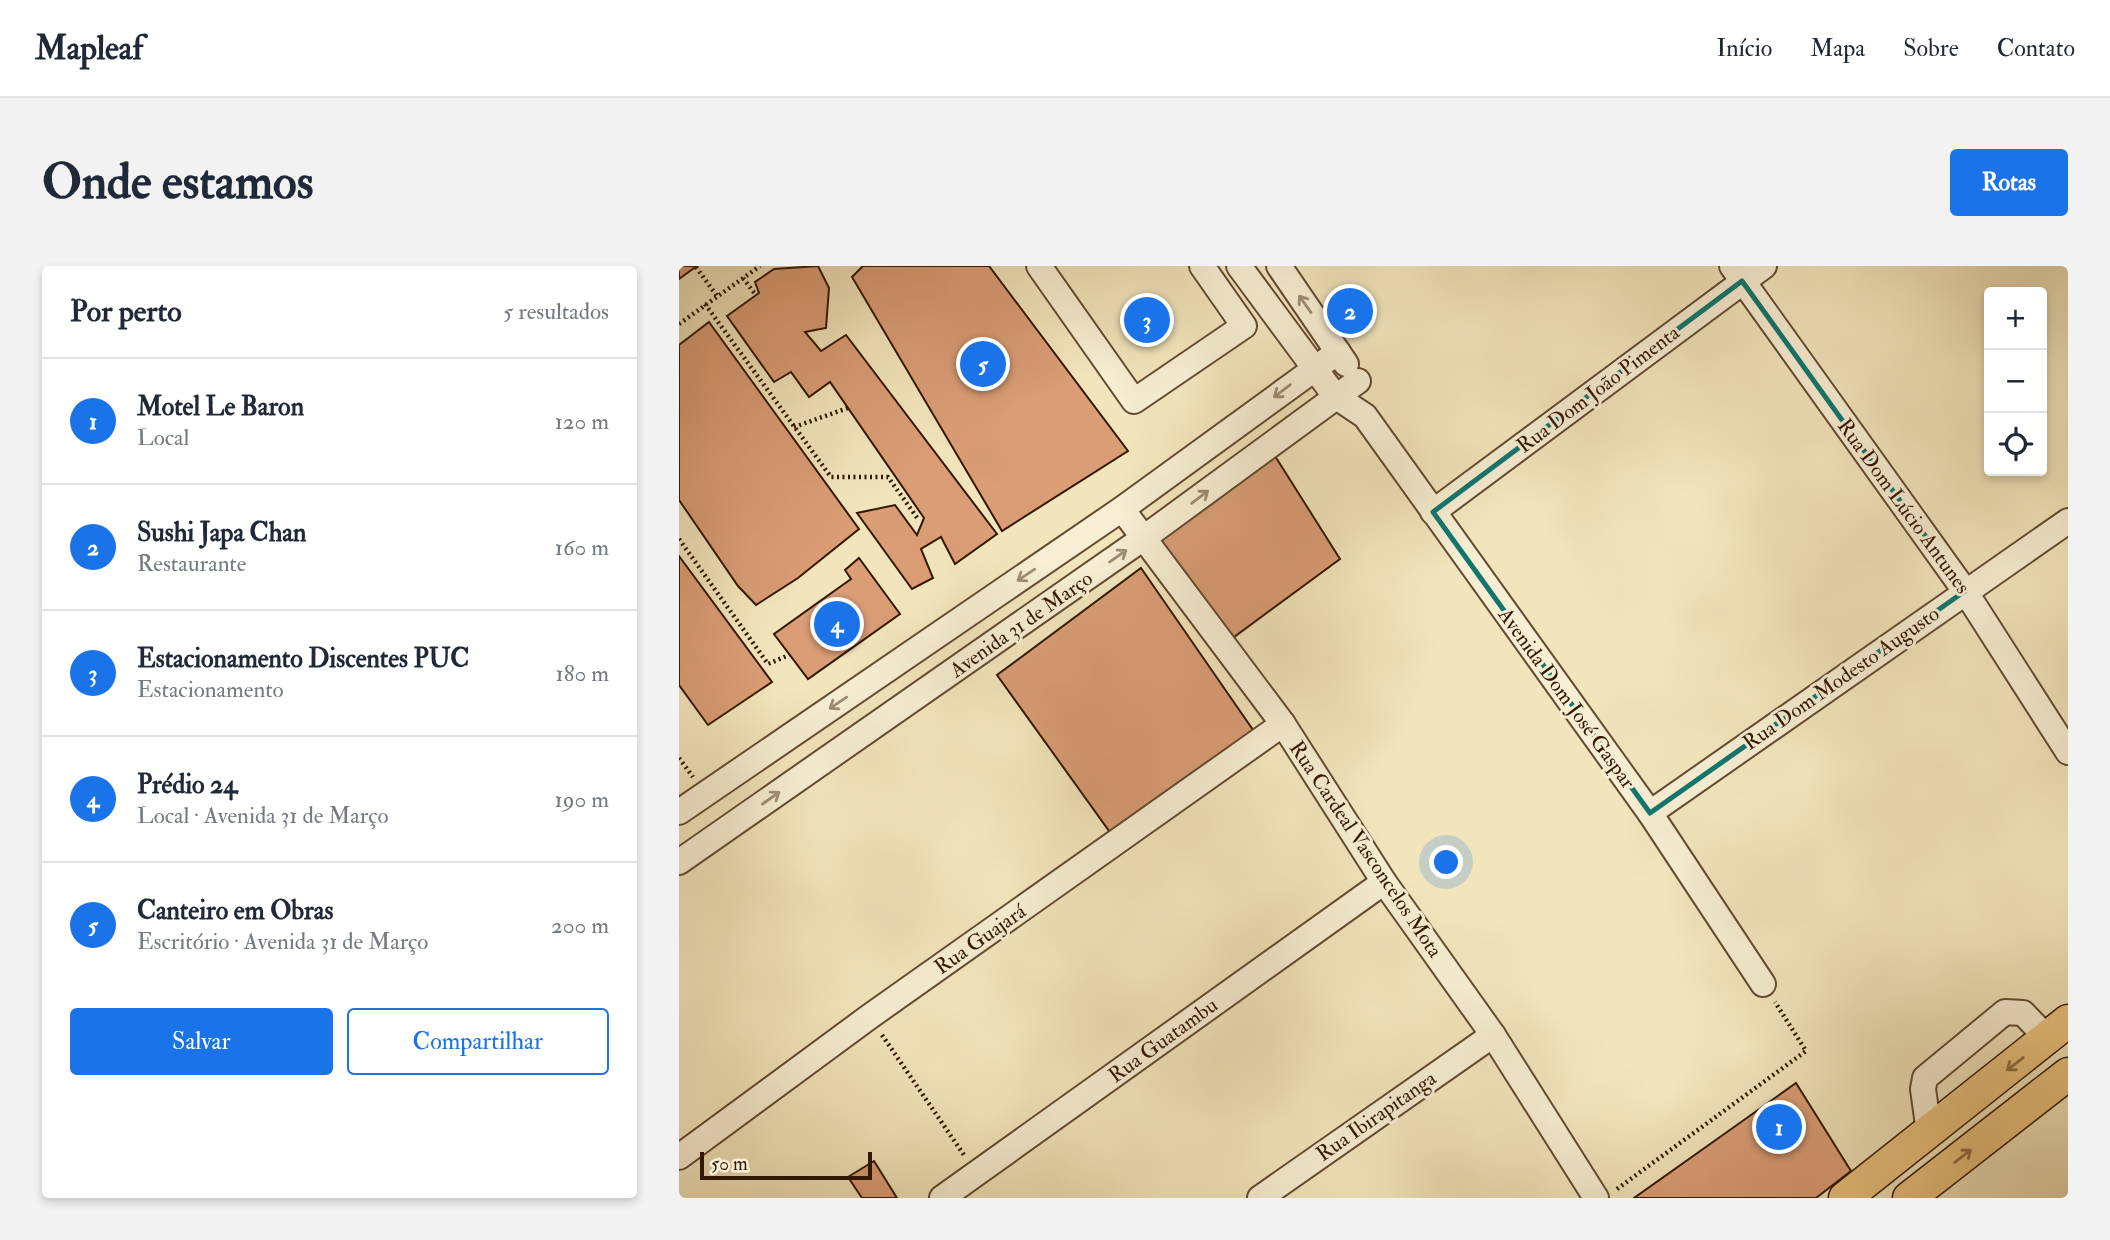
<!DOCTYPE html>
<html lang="pt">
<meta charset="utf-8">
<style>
:root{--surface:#fff;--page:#f2f2f3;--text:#1f2937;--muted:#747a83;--line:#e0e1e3;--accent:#1a73e8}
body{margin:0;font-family:"IM FELL Double Pica",serif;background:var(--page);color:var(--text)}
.controls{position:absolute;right:21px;top:21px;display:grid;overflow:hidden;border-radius:7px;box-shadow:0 4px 10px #0003}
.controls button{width:63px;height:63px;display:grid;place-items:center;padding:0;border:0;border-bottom:2px solid var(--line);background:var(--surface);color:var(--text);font:35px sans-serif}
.scale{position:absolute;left:21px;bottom:18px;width:172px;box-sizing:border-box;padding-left:7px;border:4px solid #321702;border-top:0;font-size:19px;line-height:24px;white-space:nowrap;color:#321702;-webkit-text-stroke:5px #f7eed3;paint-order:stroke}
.you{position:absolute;left:768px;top:597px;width:24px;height:24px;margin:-18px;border:5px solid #fff;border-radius:50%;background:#1a73e8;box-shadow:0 0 0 10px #1a73e833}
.badge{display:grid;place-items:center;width:46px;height:46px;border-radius:50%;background:var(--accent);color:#fff;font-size:23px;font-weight:700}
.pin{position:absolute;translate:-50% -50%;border:4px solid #fff;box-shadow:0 2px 7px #0006}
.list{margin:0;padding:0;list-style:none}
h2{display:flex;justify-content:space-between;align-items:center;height:91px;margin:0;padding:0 28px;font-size:30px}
h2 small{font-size:23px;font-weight:400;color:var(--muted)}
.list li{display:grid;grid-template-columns:46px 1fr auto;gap:21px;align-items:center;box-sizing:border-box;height:126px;padding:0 28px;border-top:2px solid var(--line)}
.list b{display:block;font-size:26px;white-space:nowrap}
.list p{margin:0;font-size:23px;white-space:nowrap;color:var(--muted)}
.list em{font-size:23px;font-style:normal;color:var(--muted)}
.actions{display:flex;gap:14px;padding:21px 28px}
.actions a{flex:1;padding:16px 0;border:2px solid var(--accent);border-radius:7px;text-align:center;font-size:24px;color:var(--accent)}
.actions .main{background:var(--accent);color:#fff}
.icon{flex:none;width:38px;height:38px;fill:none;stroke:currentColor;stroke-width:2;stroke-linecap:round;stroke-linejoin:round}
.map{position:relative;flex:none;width:1389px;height:932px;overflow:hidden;border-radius:7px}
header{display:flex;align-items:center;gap:42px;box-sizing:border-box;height:98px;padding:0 35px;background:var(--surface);border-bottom:2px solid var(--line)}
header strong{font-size:33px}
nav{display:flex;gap:38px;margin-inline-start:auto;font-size:24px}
.intro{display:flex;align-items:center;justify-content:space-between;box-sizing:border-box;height:168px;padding:0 42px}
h1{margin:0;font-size:49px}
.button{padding:18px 32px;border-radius:7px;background:var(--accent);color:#fff;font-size:24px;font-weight:700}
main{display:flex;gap:42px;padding:0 42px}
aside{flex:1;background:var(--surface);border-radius:7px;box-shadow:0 4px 10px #0003}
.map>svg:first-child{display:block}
</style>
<header>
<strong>Mapleaf</strong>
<nav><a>Início</a><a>Mapa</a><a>Sobre</a><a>Contato</a></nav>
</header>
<div class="intro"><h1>Onde estamos</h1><a class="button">Rotas</a></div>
<main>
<aside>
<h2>Por perto<small>5 resultados</small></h2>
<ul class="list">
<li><span class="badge">1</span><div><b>Motel Le Baron</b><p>Local</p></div><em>120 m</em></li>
<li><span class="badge">2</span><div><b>Sushi Japa Chan</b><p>Restaurante</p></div><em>160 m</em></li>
<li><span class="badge">3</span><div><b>Estacionamento Discentes PUC</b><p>Estacionamento</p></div><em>180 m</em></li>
<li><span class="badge">4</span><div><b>Prédio 24</b><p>Local · Avenida 31 de Março</p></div><em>190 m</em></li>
<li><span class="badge">5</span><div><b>Canteiro em Obras</b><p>Escritório · Avenida 31 de Março</p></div><em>200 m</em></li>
</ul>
<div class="actions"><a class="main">Salvar</a><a>Compartilhar</a></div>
</aside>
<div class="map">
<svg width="1389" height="932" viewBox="0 0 1389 932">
<rect width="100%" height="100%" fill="#f2e5bc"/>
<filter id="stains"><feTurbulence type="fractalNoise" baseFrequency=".00286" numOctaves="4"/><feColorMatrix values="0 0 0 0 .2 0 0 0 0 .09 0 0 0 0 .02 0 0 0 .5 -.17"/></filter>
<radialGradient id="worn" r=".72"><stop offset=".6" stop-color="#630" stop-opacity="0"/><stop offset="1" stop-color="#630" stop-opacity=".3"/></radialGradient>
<!-- building -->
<g fill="#da9d76" stroke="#321702" stroke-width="2">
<path d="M0 0H18L0 13Z"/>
<path d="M139 0 150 22 147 62 126 66 142 85 167 69 318 268 276 298 262 271 242 283 254 312 233 323 178 247 216 239 238 269 245 252 151 116 130 131 112 106 95 116 48 50 80 27 76 16 95 3Z"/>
<path d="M184 0H310L449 185 323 265 173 11Z"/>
<path d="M30 56 180 263 119 312 77 339 59 320 0 234V79Z"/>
<path d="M596 190 661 293 551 374 480 274Z"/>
<path d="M0 290 93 416 29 459 0 419Z"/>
<path d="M180 292 221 348 129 413 95 368 172 313 166 304Z"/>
<path d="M462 302 581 474 438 576 318 409Z"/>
<path d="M1117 817 1172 905 1137 932H955Z"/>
<path d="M195 895 218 932H183L169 911Z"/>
</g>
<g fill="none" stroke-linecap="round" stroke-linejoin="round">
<defs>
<g id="minor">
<path d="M360 0 455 135 565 60 523 0"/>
<path d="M560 0 656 130 686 150 971 547 1084 718"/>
<path d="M600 0 667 98"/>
<path d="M1053 0 1286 325 1389 486"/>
<path d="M443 243 604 458 705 616 814 769 917 932"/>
<path d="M754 246 1085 0"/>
<path d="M0 546 443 243 659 86"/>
<path d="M971 547 1389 255"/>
<path d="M0 596 466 271 679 115"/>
<path d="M1250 866 1244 823 1246 812 1326 746 1344 747 1368 772"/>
<path d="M0 891 190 751 604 458"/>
<path d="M263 932 705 616"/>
<path d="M581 932 814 769"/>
</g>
<g id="major">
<path d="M1166 932 1389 755"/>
<path d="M1230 932 1389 808"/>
</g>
</defs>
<!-- minor casing -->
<use href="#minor" stroke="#624a30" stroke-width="28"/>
<!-- major casing -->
<use href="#major" stroke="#321702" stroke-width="35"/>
<!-- path -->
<g stroke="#321702" stroke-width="4.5" stroke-dasharray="2 3.5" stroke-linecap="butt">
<path d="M17 1 38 30"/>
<path d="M64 12 76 28"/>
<path d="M26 38 152 211H209L239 253"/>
<path d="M0 58 81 0"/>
<path d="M115 161 169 142"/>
<path d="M0 273 89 398 110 389"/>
<path d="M0 492 14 511"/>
<path d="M203 769 285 889"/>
<path d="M938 923 1127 785 1096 736"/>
</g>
<!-- minor -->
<use href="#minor" stroke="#f7eed3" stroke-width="24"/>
<!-- major -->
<use href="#major" stroke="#e9c27e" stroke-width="32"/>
</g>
<!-- one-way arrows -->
<defs><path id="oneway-shaft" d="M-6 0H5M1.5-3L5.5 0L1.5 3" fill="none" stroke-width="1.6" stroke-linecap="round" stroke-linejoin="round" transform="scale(1.75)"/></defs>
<g stroke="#9e8d75">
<use href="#oneway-shaft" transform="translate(626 38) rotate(-125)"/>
<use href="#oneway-shaft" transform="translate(603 125) rotate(143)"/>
<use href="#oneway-shaft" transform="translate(521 231) rotate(-37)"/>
<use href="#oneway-shaft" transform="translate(439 290) rotate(-35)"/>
<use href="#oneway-shaft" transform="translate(347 309) rotate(146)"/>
<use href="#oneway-shaft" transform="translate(159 437) rotate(146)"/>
<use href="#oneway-shaft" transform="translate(92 532) rotate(-35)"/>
</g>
<g stroke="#8e6c40">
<use href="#oneway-shaft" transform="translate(1336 798) rotate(142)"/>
<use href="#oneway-shaft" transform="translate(1284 890) rotate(-38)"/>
</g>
<!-- marked area -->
<path fill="none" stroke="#0f766e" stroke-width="5" stroke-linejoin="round" d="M1063 15 1286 325 971 547 754 246Z"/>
<g text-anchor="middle" stroke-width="6" stroke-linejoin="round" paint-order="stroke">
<!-- street labels -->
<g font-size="21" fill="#321702" stroke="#f7eed3">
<text transform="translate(919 123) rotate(-37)" y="7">Rua Dom João Pimenta</text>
<text transform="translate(1225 240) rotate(54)" y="7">Rua Dom Lúcio Antunes</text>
<text transform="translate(342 358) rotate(-35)" y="7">Avenida 31 de Março</text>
<text transform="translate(1162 412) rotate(-35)" y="7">Rua Dom Modesto Augusto</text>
<text transform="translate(888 432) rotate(54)" y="7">Avenida Dom José Gaspar</text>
<text transform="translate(687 583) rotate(56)" y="7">Rua Cardeal Vasconcelos Mota</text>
<text transform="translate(301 673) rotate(-35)" y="7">Rua Guajará</text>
<text transform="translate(484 774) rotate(-36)" y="7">Rua Guatambu</text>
<text transform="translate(697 850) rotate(-35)" y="7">Rua Ibirapitanga</text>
</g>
</g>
<rect width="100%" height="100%" filter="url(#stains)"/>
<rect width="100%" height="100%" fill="url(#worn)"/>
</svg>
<div class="controls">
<button>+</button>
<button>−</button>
<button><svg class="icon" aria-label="locate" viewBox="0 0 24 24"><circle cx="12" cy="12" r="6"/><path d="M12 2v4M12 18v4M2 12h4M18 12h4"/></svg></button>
</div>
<div class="scale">50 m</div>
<div class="you"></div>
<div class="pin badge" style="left:1100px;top:861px">1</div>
<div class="pin badge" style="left:671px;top:45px">2</div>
<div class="pin badge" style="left:468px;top:54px">3</div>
<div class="pin badge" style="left:158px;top:358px">4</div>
<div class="pin badge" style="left:304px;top:98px">5</div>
</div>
</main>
